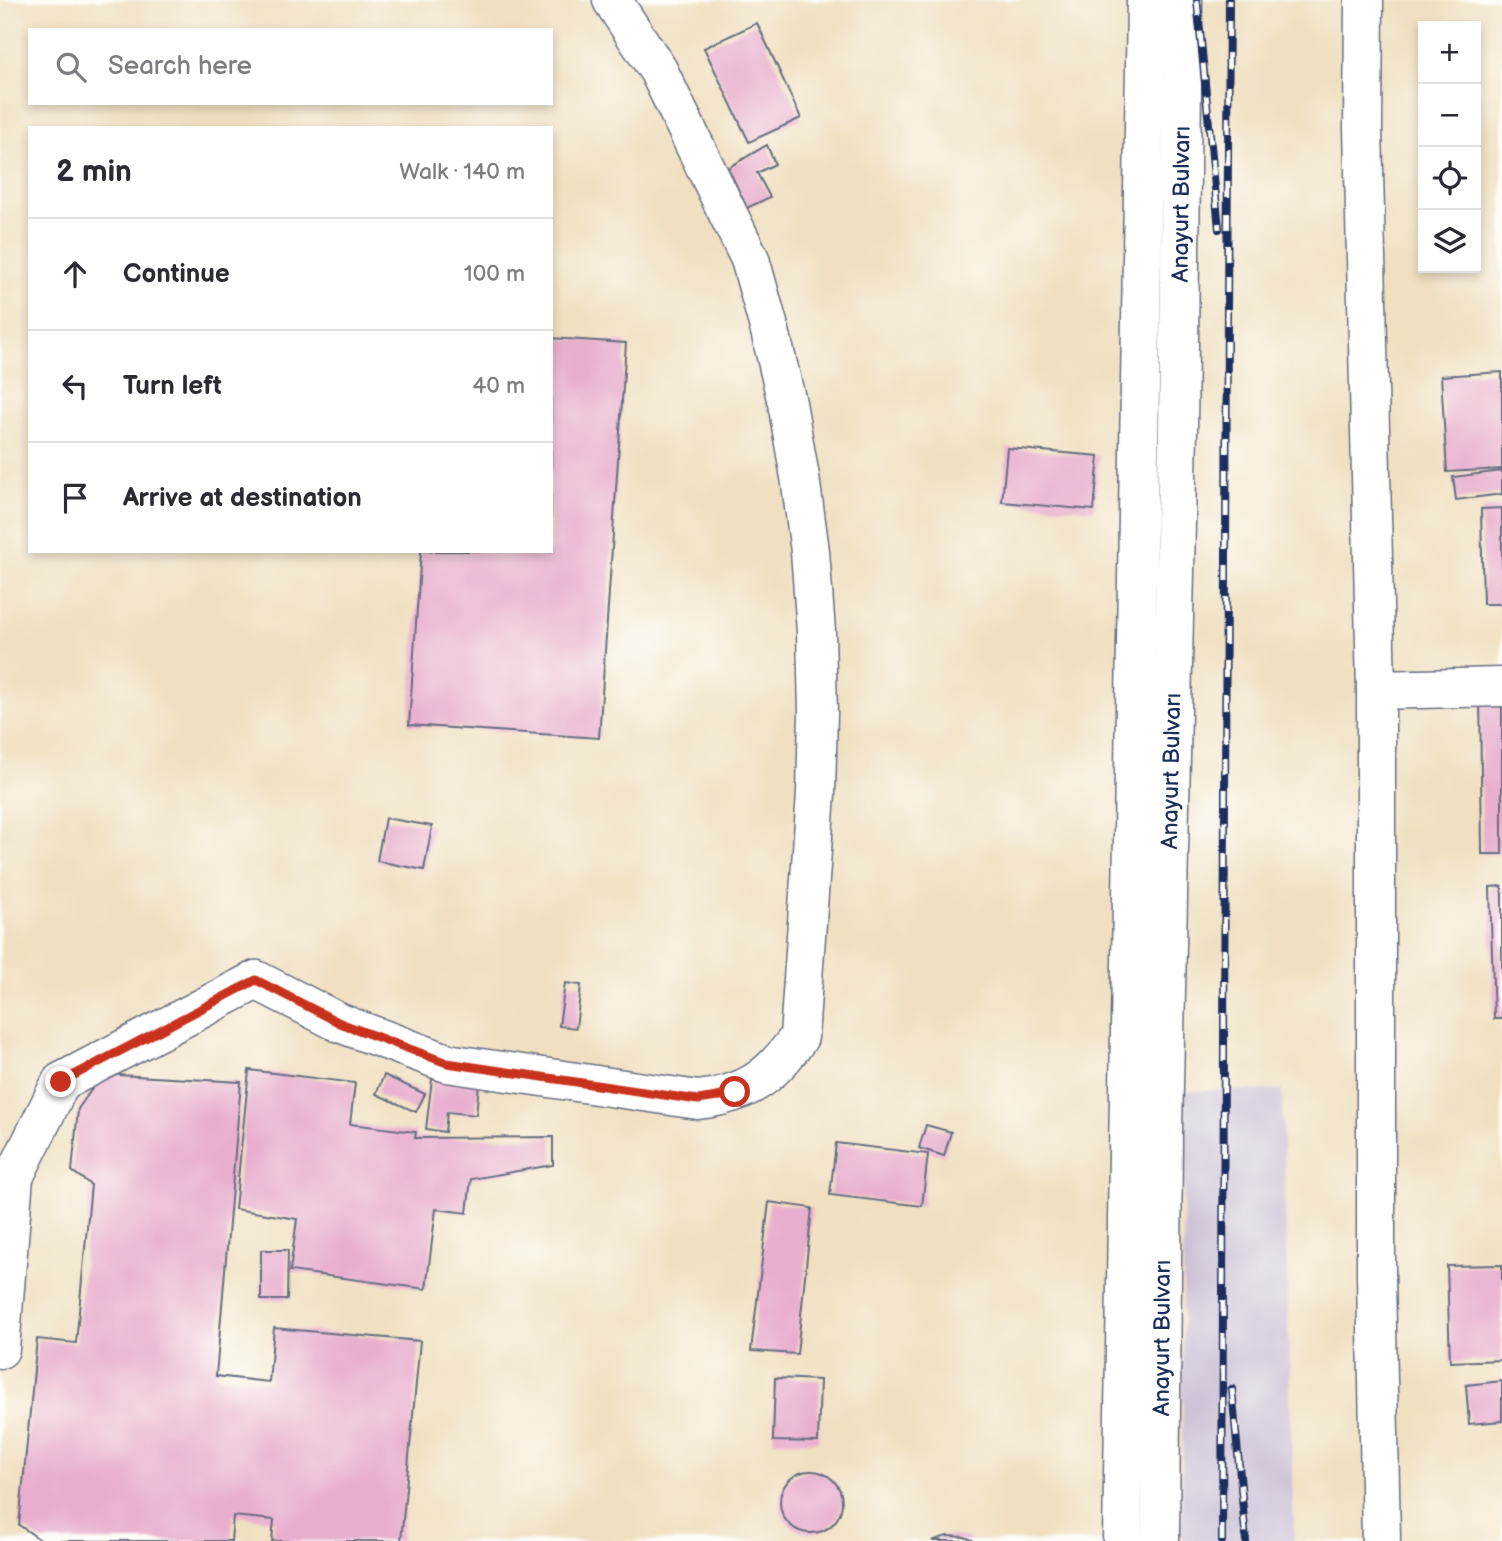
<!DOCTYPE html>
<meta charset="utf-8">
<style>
:root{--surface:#fff;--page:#f2f2f3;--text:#2b2b33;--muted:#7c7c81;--line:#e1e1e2}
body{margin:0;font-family:"Balsamiq Sans",sans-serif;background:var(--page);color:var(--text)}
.controls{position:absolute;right:21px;top:21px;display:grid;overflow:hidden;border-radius:0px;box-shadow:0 4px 10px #0003}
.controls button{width:63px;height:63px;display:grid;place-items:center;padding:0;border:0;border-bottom:2px solid var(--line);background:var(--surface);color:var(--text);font:35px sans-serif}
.stop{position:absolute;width:21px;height:21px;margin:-16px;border:5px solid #c8321e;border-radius:50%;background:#fff}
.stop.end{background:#c8321e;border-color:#fff;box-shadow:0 2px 7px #0008}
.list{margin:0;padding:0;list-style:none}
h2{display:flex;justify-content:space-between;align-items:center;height:91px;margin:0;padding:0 28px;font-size:30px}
h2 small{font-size:23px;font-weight:400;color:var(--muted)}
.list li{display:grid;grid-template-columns:46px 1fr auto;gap:21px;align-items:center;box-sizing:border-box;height:112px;padding:0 28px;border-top:2px solid var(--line)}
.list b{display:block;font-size:26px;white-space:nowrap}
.list em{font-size:23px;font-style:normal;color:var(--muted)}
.icon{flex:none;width:38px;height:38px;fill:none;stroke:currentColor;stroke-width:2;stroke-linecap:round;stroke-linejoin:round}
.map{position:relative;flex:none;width:1502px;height:1541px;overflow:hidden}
.search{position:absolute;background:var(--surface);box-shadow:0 4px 10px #0003;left:28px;top:28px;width:525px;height:77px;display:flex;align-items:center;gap:18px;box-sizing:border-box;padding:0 24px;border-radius:0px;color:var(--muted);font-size:26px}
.panel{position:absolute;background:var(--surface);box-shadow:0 4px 10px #0003;left:28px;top:126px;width:525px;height:427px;border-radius:0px}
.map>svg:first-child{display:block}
</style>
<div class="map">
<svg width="1502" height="1541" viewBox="0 0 1502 1541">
<rect width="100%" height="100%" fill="#fdfcf7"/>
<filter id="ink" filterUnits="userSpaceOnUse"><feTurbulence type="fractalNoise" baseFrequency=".0143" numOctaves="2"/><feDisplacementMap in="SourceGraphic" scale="14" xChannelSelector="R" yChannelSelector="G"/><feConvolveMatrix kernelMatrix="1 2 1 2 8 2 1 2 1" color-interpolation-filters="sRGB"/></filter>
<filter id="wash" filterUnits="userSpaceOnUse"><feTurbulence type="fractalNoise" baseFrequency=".00686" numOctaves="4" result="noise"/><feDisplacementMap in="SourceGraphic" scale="28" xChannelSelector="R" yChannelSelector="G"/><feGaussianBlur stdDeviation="1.57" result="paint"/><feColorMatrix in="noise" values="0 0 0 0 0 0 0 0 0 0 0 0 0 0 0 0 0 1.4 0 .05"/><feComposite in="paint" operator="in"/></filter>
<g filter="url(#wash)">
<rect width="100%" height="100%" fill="#f0e0c1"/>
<!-- industrial -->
<path fill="#cbbfd5" d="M1282 1090 1294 1541H1182L1184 1091Z"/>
<g id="blocks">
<!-- building -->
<g fill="#e8aece">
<path d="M757 23 801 118 749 142 704 48Z"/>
<path d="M767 145 775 164 757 173 770 197 747 208 728 168Z"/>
<path d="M551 338 626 343 599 738 409 725 421 551H551Z"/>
<path d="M1502 372V469L1447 472 1441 376Z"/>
<path d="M1007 448 1099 456 1094 510 1002 502Z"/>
<path d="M1502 471V494L1456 500 1453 477Z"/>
<path d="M1502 508V604H1483L1481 509Z"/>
<path d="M1502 691V854H1482L1480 692Z"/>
<path d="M385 818 432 826 424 870 377 861Z"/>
<path d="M1502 886V1019H1494L1490 887Z"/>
<path d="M565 983 581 985 576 1028 559 1026Z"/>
<path d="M249 1070 355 1083 350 1124 416 1132 415 1138 553 1137V1165L471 1179 467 1213 436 1209 426 1289 290 1271 297 1219 235 1209Z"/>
<path d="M100 1074 241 1082 216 1376 269 1382 274 1328 420 1341 401 1541H272L274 1520 233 1516 231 1541H42L19 1525 37 1339 76 1343 91 1185 72 1171 78 1109 96 1083Z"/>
<path d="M384 1075 425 1094 416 1112 376 1094Z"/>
<path d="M432 1079 479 1084 476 1115 447 1112 445 1132 426 1129Z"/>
<path d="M926 1125 951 1132 944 1156 919 1148Z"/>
<path d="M836 1143 928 1154 922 1206 830 1195Z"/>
<path d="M769 1202 812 1208 797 1354 751 1351Z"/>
<path d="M261 1250H288L287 1300H261Z"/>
<path d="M1502 1265V1360L1450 1362 1447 1266Z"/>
<path d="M775 1378 820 1380 818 1442 773 1441Z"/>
<path d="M1502 1381V1421L1469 1424 1466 1385Z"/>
<circle cx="811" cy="1502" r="31"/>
<path d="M947 1536 965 1537 974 1541H932Z"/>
</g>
</g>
</g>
<g filter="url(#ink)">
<use href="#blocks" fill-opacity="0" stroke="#666d81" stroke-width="2"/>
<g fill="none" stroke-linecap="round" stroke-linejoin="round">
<defs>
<g id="minor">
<path d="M1364 0 1363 127 1376 690V1275L1381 1541"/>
<path d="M1376 690 1502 687"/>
<path d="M0 1349 14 1177 61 1082 256 980 340 1023 447 1063 698 1100C748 1094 771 1077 799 1037L816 793 818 713 816 632 810 551 800 477 787 403 770 331 750 259 658 70 612 0"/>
</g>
<g id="major">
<path d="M1122 1541 1146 0"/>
<path id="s1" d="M1160 1541 1163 1131 1178 430 1183 0"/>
</g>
</defs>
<!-- minor casing -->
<use href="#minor" stroke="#666d81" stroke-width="41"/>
<!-- major casing -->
<use href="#major" stroke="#666d81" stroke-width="41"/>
<!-- minor -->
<use href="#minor" stroke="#fff" stroke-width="38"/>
<!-- major -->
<use href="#major" stroke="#fff" stroke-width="38"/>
<defs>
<g id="rail">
<path d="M1197 0 1219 229"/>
<path d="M1232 1389 1246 1541"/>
<path d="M1222 1541 1227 309 1229 0"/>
</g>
</defs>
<!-- rail casing -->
<use href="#rail" stroke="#1b2f5e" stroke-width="8"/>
<!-- rail -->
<use href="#rail" stroke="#fdfcf7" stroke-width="5" stroke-dasharray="16" stroke-linecap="butt"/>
</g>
</g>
<g fill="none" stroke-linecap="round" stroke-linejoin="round" filter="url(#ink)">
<!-- route -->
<path stroke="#c8321e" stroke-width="9" d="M61 1082 256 980 340 1023 447 1063 698 1100 717 1097 735 1092"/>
</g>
<g text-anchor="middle" stroke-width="5" stroke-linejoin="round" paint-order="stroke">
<!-- street labels -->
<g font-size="23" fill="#1b2f5e" stroke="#fdfcf7">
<text dy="8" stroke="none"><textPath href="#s1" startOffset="1337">Anayurt Bulvarı</textPath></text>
<text dy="8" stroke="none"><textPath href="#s1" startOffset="770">Anayurt Bulvarı</textPath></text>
<text dy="8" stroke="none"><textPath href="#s1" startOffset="203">Anayurt Bulvarı</textPath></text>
</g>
</g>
</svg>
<div class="controls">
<button>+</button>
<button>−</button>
<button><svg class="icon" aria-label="locate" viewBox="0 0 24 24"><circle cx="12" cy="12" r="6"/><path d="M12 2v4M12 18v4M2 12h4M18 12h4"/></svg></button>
<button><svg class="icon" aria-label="layers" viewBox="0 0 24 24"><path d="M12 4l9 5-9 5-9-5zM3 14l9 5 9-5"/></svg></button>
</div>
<div class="stop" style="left:735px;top:1092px"></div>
<div class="stop end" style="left:61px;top:1082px"></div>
<div class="search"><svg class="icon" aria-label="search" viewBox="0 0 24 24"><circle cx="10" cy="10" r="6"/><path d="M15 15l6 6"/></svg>Search here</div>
<section class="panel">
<h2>2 min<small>Walk · 140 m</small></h2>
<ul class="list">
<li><svg class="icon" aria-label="ahead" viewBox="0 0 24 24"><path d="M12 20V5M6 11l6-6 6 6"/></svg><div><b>Continue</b></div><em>100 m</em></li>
<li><svg class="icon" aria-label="left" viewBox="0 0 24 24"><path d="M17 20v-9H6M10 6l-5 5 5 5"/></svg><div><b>Turn left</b></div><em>40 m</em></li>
<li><svg class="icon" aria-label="arrive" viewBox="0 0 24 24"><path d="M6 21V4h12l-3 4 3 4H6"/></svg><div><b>Arrive at destination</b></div></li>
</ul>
</section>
</div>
